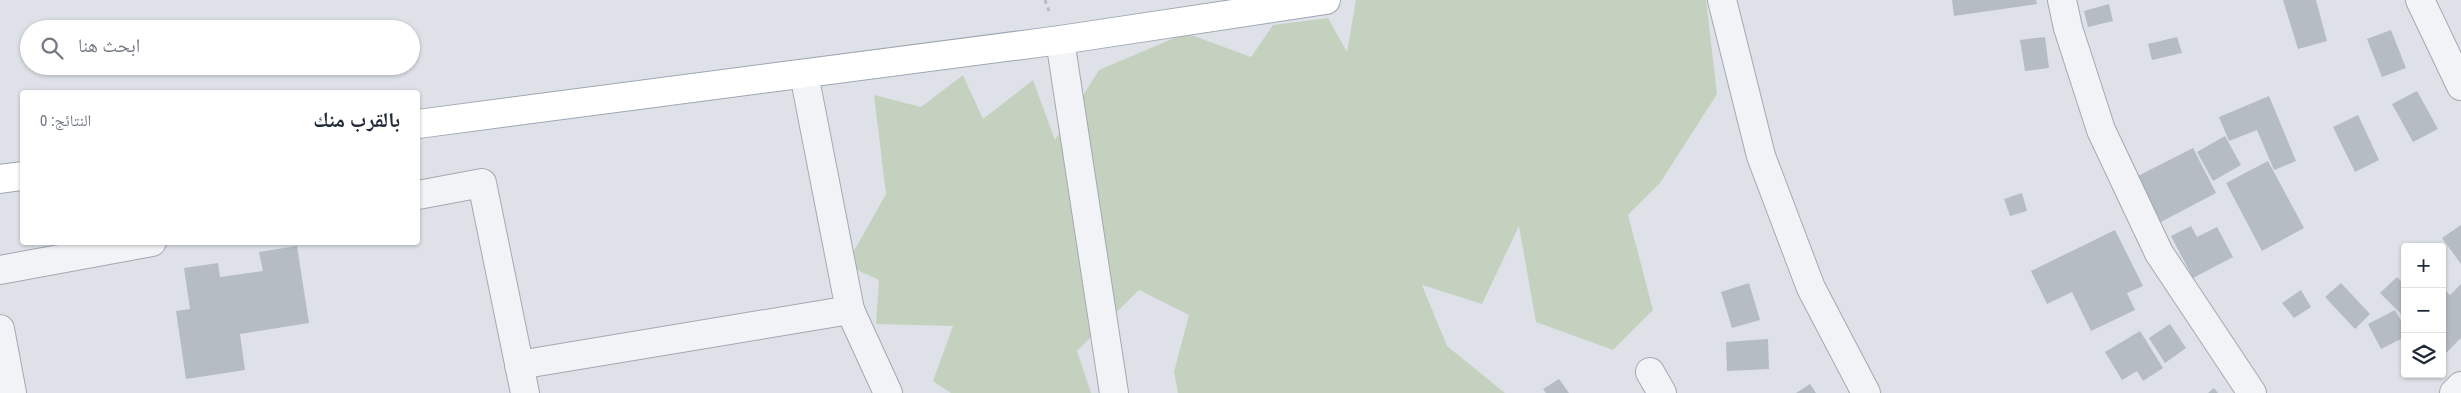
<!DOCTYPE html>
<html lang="ar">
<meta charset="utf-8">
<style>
:root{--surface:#fff;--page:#f2f2f3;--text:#1f2937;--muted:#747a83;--line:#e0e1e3}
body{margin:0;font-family:"Archivo Narrow","Noto Naskh Arabic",sans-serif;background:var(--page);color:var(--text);direction:rtl}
.controls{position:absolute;right:15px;bottom:15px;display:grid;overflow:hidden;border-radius:5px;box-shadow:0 1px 4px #0004}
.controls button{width:45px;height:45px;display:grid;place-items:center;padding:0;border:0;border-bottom:1px solid var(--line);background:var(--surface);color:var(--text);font:25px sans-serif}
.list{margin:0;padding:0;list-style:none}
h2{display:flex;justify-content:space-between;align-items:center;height:65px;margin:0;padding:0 20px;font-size:21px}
h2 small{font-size:16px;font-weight:400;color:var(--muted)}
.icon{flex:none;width:28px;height:28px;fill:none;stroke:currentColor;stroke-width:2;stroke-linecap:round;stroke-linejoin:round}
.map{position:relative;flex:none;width:2461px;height:393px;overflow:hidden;direction:ltr}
.search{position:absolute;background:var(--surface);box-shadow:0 1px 4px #0004;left:20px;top:20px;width:400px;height:55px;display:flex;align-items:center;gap:12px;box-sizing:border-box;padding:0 18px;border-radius:28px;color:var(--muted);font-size:19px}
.panel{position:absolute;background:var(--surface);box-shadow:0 1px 4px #0004;left:20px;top:90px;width:400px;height:155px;border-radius:5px;direction:rtl}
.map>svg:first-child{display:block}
</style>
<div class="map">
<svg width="2461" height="393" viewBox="0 0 2461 393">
<rect width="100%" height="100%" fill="#dee2e8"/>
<!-- green -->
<path fill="#c5d1bf" d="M1356 0H1706L1717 94 1660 183 1628 215 1653 310 1613 350 1536 322 1519 226 1482 304 1422 285 1447 346 1505 393H1178L1174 372 1189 315 1139 290 1077 351 1091 393H951L933 381 953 326 876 324 879 280 846 265 886 194 874 95 921 107 963 75 983 119 1033 80 1055 140 1099 70 1186 33 1251 57 1273 25 1328 18 1347 52Z"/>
<!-- building -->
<g fill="#b5bcc4">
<path d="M1952 0H2036L2037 4 1954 16Z"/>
<path d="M2283 0H2316L2327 41 2298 49Z"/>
<path d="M2109 4 2113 21 2088 27 2084 11Z"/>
<path d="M2391 30 2406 68 2382 77 2367 39Z"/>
<path d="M2045 37 2049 68 2025 71 2020 40Z"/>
<path d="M2177 37 2182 53 2152 60 2148 44Z"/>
<path d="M2417 91 2438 129 2413 142 2392 104Z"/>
<path d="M2269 96 2296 161 2274 170 2257 130 2229 141 2219 117Z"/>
<path d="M2358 115 2379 160 2355 172 2333 127Z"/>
<path d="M2225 136 2241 165 2213 181 2197 152Z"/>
<path d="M2193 148 2216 193 2157 224 2134 178Z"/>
<path d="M2268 161 2304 228 2262 251 2226 183Z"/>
<path d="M2022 193 2027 211 2010 216 2004 199Z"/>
<path d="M2461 225V264L2442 238Z"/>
<path d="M2191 226 2197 237 2217 227 2233 257 2193 278 2171 236Z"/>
<path d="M2115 230 2143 286 2127 293 2135 310 2091 331 2072 292 2047 304 2031 271Z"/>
<path d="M297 246 309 323 240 334 245 370 186 379 176 311 190 309 184 268 218 263 220 277 263 271 259 252Z"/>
<path d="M2397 277 2405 285V318L2380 293Z"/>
<path d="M1749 283 1760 320 1732 328 1721 292Z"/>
<path d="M2341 283 2370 314 2355 329 2325 297Z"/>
<path d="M2461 284V338L2442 357V287L2450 295Z"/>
<path d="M2301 290 2311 307 2294 318 2282 303Z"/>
<path d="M2395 310 2405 328V337L2381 349 2368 324Z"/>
<path d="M2170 324 2186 348 2165 363 2149 338Z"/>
<path d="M2140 331 2163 368 2143 381 2137 371 2122 380 2105 352Z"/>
<path d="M1768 339 1769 369 1727 371 1726 342Z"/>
<path d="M1559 379 1569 393H1546L1543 389Z"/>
<path d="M1810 384 1816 393H1796Z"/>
<path d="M2214 388 2218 393H2208Z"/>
</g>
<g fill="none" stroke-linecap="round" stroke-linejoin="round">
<defs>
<g id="minor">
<path d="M1722 0 1761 156 1811 288 1866 393"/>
<path d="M2062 0 2068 28 2101 130 2159 253 2252 393"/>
<path d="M2420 0 2461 86"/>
<path d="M1060 40 1114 393"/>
<path d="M804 74 850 310 888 393"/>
<path d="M418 195 482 183 525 393"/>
<path d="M0 270 152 242"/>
<path d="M0 329 12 393"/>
<path d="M519 365 850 310"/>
<path d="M1650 372 1662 393"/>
<path d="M2454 393 2461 386"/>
</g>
<g id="major">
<path d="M418 124 1060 40 1326 0"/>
<path d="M0 179 22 176"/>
</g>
</defs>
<!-- minor casing -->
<use href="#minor" stroke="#a3a9b2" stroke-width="30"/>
<!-- major casing -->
<use href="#major" stroke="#9da7b3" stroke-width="30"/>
<!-- path -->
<path stroke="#b8bdc2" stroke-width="3" stroke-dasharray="4 4" stroke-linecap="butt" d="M1045 0 1049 11"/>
<!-- minor -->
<use href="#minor" stroke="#f1f3f6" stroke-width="28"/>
<!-- major -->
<use href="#major" stroke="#fff" stroke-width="28"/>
</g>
</svg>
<div class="controls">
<button>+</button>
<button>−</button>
<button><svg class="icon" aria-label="layers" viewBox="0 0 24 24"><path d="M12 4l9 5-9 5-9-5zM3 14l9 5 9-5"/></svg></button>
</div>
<div class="search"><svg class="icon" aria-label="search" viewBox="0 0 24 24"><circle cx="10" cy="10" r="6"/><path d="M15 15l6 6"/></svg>ابحث هنا</div>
<section class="panel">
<h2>بالقرب منك<small>النتائج: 0</small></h2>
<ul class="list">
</ul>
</section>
</div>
